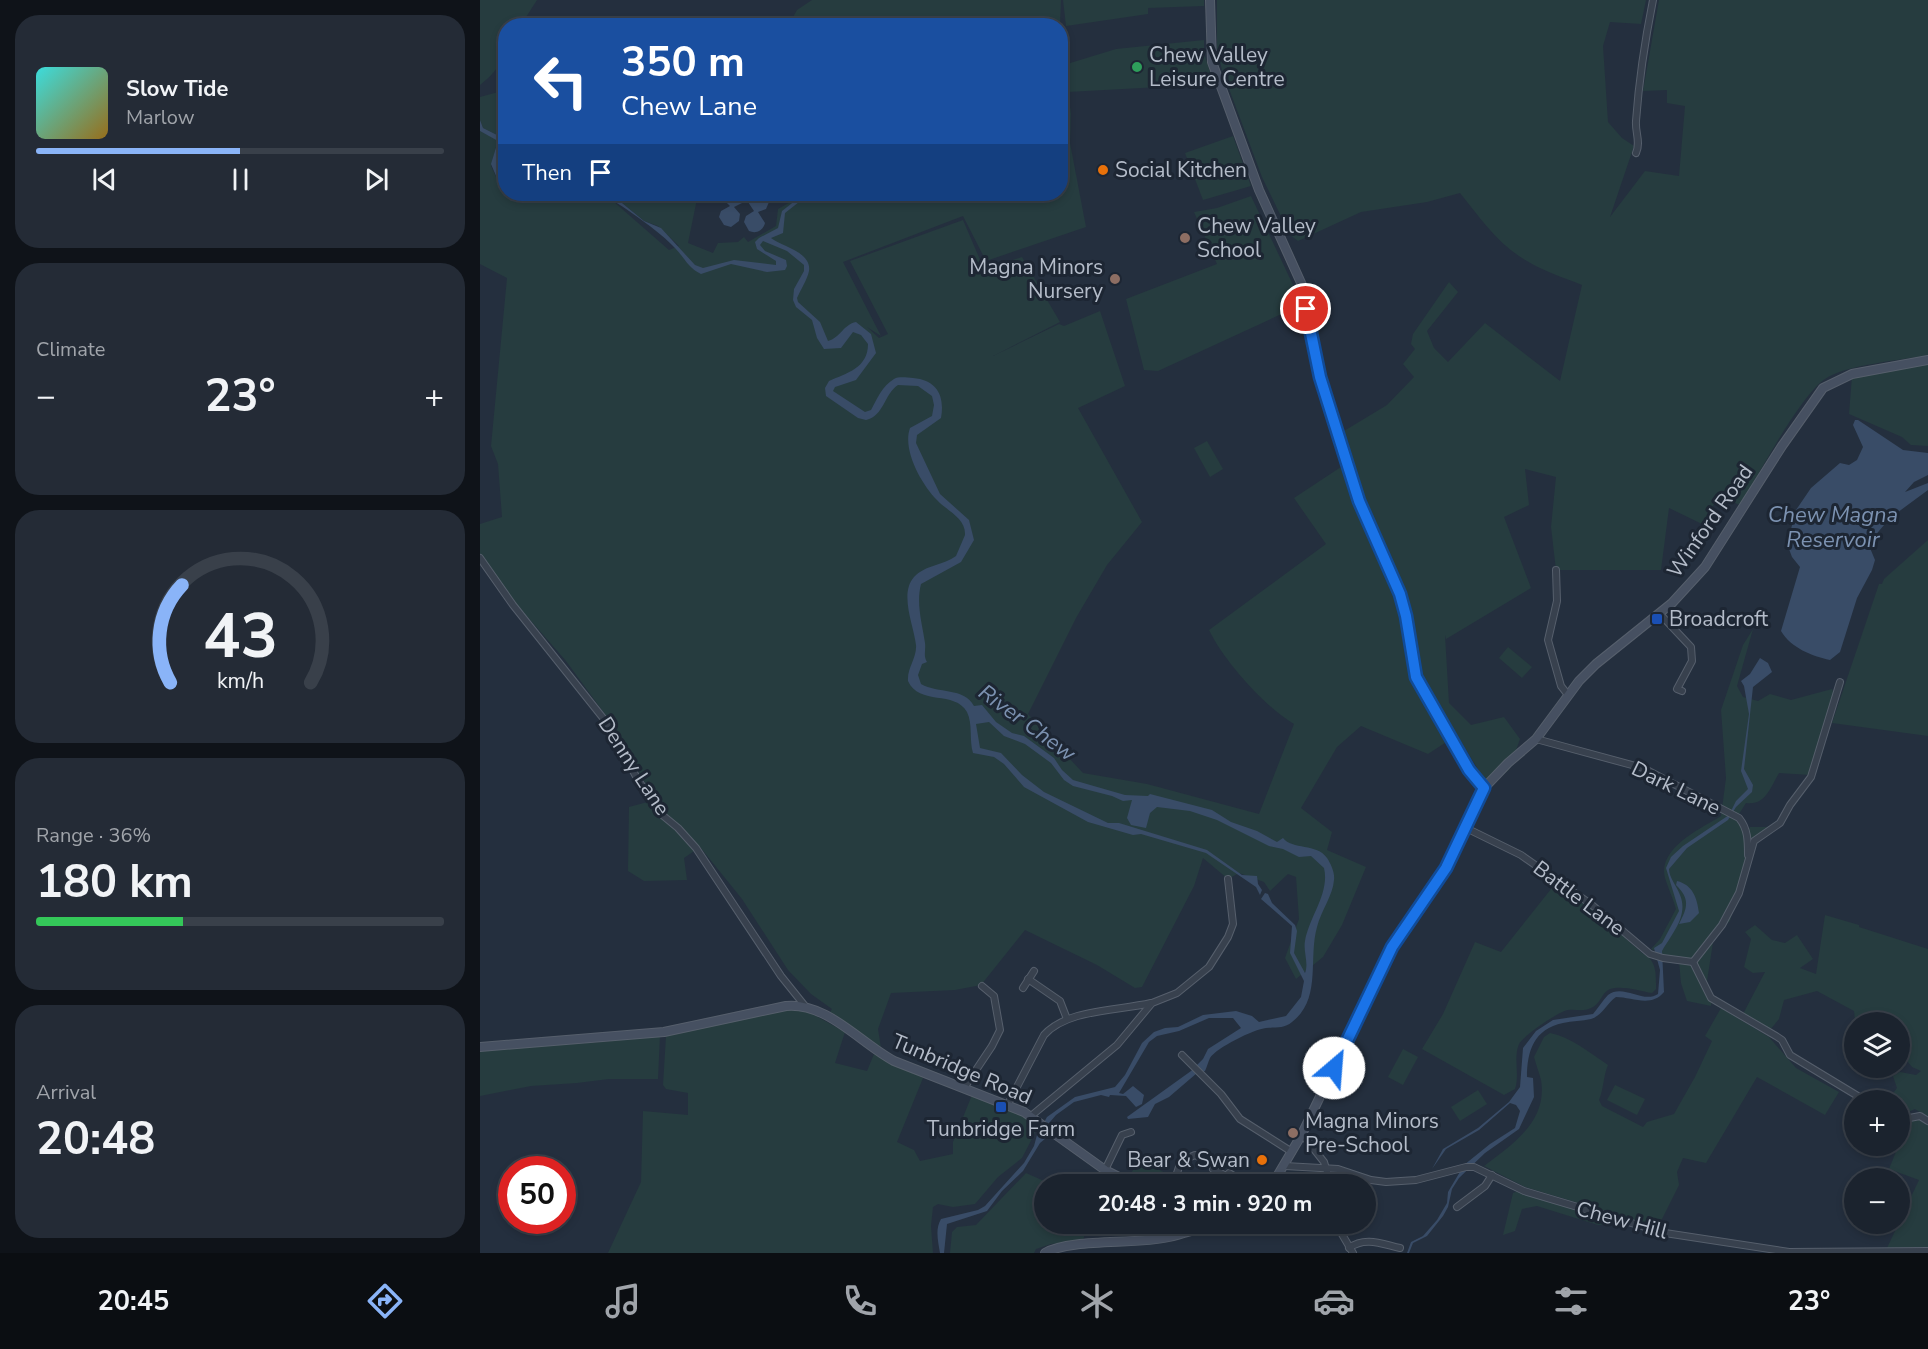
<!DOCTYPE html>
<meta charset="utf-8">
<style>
:root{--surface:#1b232e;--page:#242b36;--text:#f1f3f6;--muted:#a0a4aa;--line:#39404a;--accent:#8ab4f8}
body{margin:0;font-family:"Nunito Sans",sans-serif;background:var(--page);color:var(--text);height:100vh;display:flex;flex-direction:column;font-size:22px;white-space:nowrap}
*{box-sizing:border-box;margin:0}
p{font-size:20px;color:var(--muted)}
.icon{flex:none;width:33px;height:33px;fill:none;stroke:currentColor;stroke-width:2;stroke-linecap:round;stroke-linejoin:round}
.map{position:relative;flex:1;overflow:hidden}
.drawer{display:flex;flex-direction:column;gap:15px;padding:15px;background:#0f1319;width:480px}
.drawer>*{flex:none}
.banner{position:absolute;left:18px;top:18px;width:570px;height:183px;border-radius:24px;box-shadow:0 3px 9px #0003,0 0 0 2px var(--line);background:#1a4fa0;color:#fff;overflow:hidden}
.tools{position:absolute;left:1364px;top:1012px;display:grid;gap:12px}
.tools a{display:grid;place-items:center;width:66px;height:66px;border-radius:50%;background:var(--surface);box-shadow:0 3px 9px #0003,0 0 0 2px var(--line);font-size:30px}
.speed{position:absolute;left:18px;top:1156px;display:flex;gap:12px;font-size:30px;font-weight:700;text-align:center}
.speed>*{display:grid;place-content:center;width:78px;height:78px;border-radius:50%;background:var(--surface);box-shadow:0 3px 9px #0003,0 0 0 2px var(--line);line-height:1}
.speed .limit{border:9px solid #d22;background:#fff;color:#111}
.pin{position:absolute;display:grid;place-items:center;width:51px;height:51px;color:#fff;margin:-26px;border:3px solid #fff;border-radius:50%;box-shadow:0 2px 6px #0007}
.me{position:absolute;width:66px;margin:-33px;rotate:27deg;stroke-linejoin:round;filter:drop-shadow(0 0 4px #0008)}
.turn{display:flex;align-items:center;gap:21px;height:126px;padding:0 24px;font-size:27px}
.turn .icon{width:78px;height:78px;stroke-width:2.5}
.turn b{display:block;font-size:42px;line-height:51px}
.then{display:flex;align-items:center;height:57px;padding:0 24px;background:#0003;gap:12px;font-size:22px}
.big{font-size:45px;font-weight:700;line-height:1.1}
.drawer .tile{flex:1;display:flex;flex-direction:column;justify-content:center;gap:9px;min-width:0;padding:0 21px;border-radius:24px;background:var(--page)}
.drawer .dial{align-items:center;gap:0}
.dial svg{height:156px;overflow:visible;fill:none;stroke:var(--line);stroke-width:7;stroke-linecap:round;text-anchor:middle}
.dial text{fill:var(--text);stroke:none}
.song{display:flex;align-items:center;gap:18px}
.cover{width:72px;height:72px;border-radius:9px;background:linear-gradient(135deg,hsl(180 70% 55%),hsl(40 70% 35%))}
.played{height:6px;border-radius:3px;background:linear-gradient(90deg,var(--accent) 50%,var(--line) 50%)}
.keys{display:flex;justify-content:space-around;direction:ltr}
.heat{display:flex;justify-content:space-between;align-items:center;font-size:33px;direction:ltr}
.charge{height:9px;border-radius:4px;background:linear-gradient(90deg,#34c759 36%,var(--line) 0)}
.trip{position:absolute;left:554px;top:1174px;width:342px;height:60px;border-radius:30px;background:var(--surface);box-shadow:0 3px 9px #0003,0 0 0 2px var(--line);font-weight:700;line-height:60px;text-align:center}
.tabs{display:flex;height:96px;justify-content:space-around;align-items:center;background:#0b0e12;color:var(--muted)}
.tabs .icon{width:42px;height:42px}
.tabs .current{color:var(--accent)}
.tabs b{font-size:27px;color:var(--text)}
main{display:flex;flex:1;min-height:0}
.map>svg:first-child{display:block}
.green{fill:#263c3f}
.water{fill:#394c67}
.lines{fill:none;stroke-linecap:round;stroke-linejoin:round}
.street-casing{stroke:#565f6c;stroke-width:8}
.secondary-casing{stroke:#565f6c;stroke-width:10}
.street{stroke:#38414e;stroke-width:6}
.secondary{stroke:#465061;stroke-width:8}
.route-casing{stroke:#114b97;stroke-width:15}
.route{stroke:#1a73e8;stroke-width:10}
.leisure-dot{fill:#2e9e5b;stroke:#1d2633;stroke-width:2}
.food-dot{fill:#e8710a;stroke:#1d2633;stroke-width:2}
.education-dot{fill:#8d6e63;stroke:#1d2633;stroke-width:2}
.transit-dot{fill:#1a4fb4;stroke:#1d2633;stroke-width:2}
.labels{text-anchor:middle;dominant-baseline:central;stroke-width:6;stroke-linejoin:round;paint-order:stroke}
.poi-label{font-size:21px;fill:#b4bcc9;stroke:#1d2633;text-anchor:start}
.street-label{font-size:21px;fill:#b4bcc9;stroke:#1d2633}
.water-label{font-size:22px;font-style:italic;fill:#7c92b1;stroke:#1d2633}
</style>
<main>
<section class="drawer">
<div class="tile">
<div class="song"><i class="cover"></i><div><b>Slow Tide</b><p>Marlow</p></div></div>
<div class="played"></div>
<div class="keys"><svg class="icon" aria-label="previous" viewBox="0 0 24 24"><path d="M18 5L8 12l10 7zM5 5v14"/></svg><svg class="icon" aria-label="pause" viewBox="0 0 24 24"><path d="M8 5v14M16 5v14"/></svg><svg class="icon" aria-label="next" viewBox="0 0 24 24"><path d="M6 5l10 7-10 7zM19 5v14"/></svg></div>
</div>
<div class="tile"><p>Climate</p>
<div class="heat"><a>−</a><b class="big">23°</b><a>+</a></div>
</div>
<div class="tile dial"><svg viewBox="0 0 100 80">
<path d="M14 69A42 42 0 1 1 86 69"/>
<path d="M14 69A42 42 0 0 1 20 19" stroke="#8ab4f8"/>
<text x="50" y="56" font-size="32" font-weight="700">43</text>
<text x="50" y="72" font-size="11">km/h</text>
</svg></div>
<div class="tile"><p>Range · 36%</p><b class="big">180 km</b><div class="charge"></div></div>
<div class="tile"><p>Arrival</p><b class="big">20:48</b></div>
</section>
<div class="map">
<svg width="1448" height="1253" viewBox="0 0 1448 1253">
<rect width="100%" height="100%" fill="#242f3e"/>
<g class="green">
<path d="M0 0H57L41 25 26 26C25 55 24 66 0 85Z"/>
<path d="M332 0H581L580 25 308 26 317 10Z"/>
<path d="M583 0H724V6L668 8V14L586 26Z"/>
<path d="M737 0H1166L1161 24 1130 22 1123 46 1128 122 1142 138 1154 146 1130 217 1165 171 1199 176 1205 106 1187 103V90L1163 91 1179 0H1448V355C1423 360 1364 365 1345 379 1318 398 1279 475 1260 505L1239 496 1222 524 1189 508 1181 570H1076L1071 527 1076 477 1045 469 1049 505 1024 517 1051 588 966 639 965 635 969 703 991 725 1024 717 1040 739 1029 770 1018 779H1004L977 735 948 754 881 726 857 747 821 808 852 832 847 850 886 867 862 925 843 957 816 979 805 958 819 919 816 877 808 874 790 891 784 882 759 873 748 879 723 858 714 886 662 987 655 988 617 965 545 930 501 985 475 990 411 993 398 1029 401 1048 381 1033 348 1015 352 1009 331 994 308 970 262 899 220 847 204 858 207 880 164 881 148 871 149 807 175 800 127 717 86 661 38 606 0 554V524L22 517 18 464 11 446 27 278 0 264V131L18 140 11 166 22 189 25 187 26 194H125L189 250 199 246 178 226 164 221 131 194H218L208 243 233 253 238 243 258 242 264 237 268 242 296 226 298 209 314 200 317 194H580L581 31 588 87 587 64 636 49 724 40V53L734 84 588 92 591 114 590 143 606 227 506 261 483 216 363 262 401 336 387 327 399 338 408 334 370 261 483 220 504 269 542 257 580 322 513 356 579 324 584 326 620 311 645 386 598 408 662 522 627 565 596 618 548 714 603 773 667 784 779 814 814 724C784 706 744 661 729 630L846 544 814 498 867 463 865 478 902 570 913 565 878 485 864 431 907 405 934 377 923 364 935 349 931 344 933 334 969 282 978 292 947 331 954 348 968 362 1005 323 1080 381 1102 285C1082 277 1060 270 1042 258 1016 242 999 216 980 193L947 202 881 212 818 241 810 235 782 177 742 70 737 49Z"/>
<path d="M25 77V139L3 128 0 120V97L22 91Z"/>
<path d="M753 136 771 186 723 200 705 153Z"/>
<path d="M771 196 814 287 819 306 678 371 664 370 646 299 737 264 714 212 737 208Z"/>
<path d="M1448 361V446L1431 445 1422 437 1369 414 1372 376Z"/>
<path d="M727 441 743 469 730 477 714 448Z"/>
<path d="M1448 540V736L1352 723 1399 584H1402L1404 579Z"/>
<path d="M1273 629 1257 686 1263 697 1278 701 1290 694 1311 700 1352 689 1354 695 1330 775 1299 773C1291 787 1285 806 1266 803L1259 814 1269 829 1270 827H1290L1269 850 1250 921 1234 936 1227 981 1232 996 1231 1006 1207 1001 1201 983 1199 961 1171 949 1180 939 1196 909C1193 898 1188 888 1185 878 1177 848 1222 828 1241 816L1246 778 1241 710 1263 645Z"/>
<path d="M1028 647 1052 667 1042 678 1019 658Z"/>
<path d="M1075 884 1116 912 1162 953C1177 960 1176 974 1176 989L1172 993C1160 991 1142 985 1130 989 1121 993 1121 1004 1111 1008 1103 1012 1096 1009 1088 1010 1079 1011 1043 1036 1039 1044 1033 1058 1040 1075 1035 1089L1024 1095 942 1049 963 1014 995 942 1021 952Z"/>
<path d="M1345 915 1379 925V927L1448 949V1117L1435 1109 1419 1116V1101H1407L1417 1088 1413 1076 1420 1072 1436 1075 1441 1071 1432 1067 1419 1051V1023H1379L1375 1020 1374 1011 1337 991 1304 1000 1299 1019 1290 1030 1263 1014 1285 972 1273 973 1264 967 1271 939 1265 932 1275 925 1292 940 1305 943 1317 935 1333 959 1320 968 1336 974Z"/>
<path d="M314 1008 327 1011 365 1032 355 1063 387 1071 394 1054 443 1078 417 1142 434 1150 440 1161 473 1154V1142L492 1095 540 1114 558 1127 542 1158 518 1177 495 1204 473 1207 458 1204 453 1207 451 1226 453 1253H128L161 1182 163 1111 208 1115V1093L186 1089 183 1085 186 1036Z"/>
<path d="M1241 1008 1289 1037 1316 1068 1359 1092 1345 1115 1277 1077 1226 1163 1203 1158 1197 1172 1199 1185 1178 1227 1045 1187 1004 1166C1032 1145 1068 1121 1061 1080 1059 1072 1056 1065 1054 1057L1064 1037 1070 1033C1091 1037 1110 1053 1128 1065 1123 1077 1124 1088 1119 1100L1122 1106 1163 1127 1167 1122 1194 1114 1215 1077 1232 1041 1225 1036Z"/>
<path d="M180 1035 178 1079H129L97 1083 51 1086 0 1096V1050L121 1042Z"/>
<path d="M923 1049 938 1057 923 1085 908 1077Z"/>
<path d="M1135 1085 1165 1099 1157 1115 1127 1100Z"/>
<path d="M998 1090 1007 1104 980 1121 971 1107Z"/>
<path d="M1440 1118 1448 1124V1247L1407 1248 1439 1180 1409 1169 1428 1122Z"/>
<path d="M659 1159 691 1176 688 1185H665L648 1179Z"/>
<path d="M546 1173 573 1185H564V1224H607L603 1241 571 1244 556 1249 554 1253H470L472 1232 477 1227 496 1225Z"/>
<path d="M1038 1191 1128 1220V1224L1118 1225 1057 1206 1042 1209 1035 1231 1023 1235 1033 1193Z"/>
</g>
<g class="water">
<path d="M0 120 3 128 25 139 17 163 25 184V191L22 190 11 164 18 141 0 131Z"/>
<path d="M120 194H131L164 221 181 228 215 265 223 268 254 260 296 265V261L277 249 275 242 279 238 298 228 302 211 316 200 319 194H323L319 202 305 213 303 233 291 238C301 246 332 252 329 271 327 280 321 289 317 298L318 302 340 322 348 341C360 338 364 324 376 322L391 334 396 353 376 380 355 387 353 391 385 412 391 410C397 399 402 386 414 379 420 376 427 378 433 378 457 380 465 396 461 418L437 435 436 443 460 494 489 520 494 540 481 562 441 584C436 604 442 623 445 643 446 650 443 656 447 662L442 664 438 675 441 684C458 694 484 687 494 706L502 705 516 722 532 733 544 736 574 758 582 770 593 780 645 795 668 796 670 794 732 810 751 822 777 831 797 842 803 838C812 850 837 843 847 858 851 864 855 873 854 880 853 895 841 911 837 927 828 959 842 999 812 1022 804 1029 795 1027 786 1028 774 1029 736 1048 730 1058 728 1062 727 1067 725 1071L717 1073 689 1097 675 1104 668 1117 648 1119 647 1117 711 1071 723 1059 728 1049 761 1028 753 1018H729L699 1031 677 1036 669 1042 639 1093 643 1094 653 1086 664 1095 662 1104 656 1107 646 1096 630 1095 629 1097 621 1095 594 1102 576 1115 570 1122 566 1138 560 1143 543 1171 522 1191 507 1211 467 1224 464 1253H460C458 1241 455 1229 461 1219L498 1210 505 1206 544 1163 554 1146 557 1135 567 1117 595 1097 635 1087 645 1075 662 1043 674 1032 685 1028 698 1027 723 1015 756 1011 772 1016 779 1022 806 1016 821 997 824 981 810 953 812 926 781 899 785 893 788 894 792 903 815 925 817 931 814 953 825 973C829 963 823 951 825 941 829 917 850 893 844 868L831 856 819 857 803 849 789 846 737 820 710 811 677 807 670 813 666 828 651 825 647 818 652 800 643 801 632 796 593 786 584 780 571 763 545 744 524 736 509 722 496 724 500 748 521 753 542 775 564 792 628 823H639L727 850 762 875 777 876 778 884 782 890 780 895 776 887 726 853 661 834 653 835 608 822 544 787 524 764 514 757 493 753C489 740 493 724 487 712 475 690 439 706 428 681 427 668 437 658 436 645 434 626 419 594 434 577 445 565 464 565 476 556L485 535C486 518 467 511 457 500 442 485 422 450 430 428L452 416 454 405 452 396 438 386 418 385C404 394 404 416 386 420L378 418 346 396 345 388 349 381C367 373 388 368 388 344L381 335 373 332 361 348 344 349 337 338 332 320 316 307 313 300 314 289 324 271V265L307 251 283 241 280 245 285 251 306 260 307 266 305 270 287 272 251 264 221 274C208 268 204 257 195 248 183 234 136 200 120 194Z"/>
<path d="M244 194H264L262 203 254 207 260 214 259 221 251 227 244 225 239 217 241 211 250 206 244 200Z"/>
<path d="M272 194H285L289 202 286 209 278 212 285 223C283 231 276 234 269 231L264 222 266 216 274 211 268 202Z"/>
<path d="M1375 420H1378L1423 450 1448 453V475L1434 482 1425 492 1448 483V490L1410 518 1393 538 1390 548 1395 560 1392 570 1377 598 1360 652 1350 660C1332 656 1311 648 1301 631L1320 567 1312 557 1309 549 1310 533 1316 510 1331 488 1360 463 1369 465 1377 460 1383 447 1373 425Z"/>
<path d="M1280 658 1288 663 1292 672 1273 687 1264 769 1273 785 1272 792 1256 807 1248 820 1207 848 1189 869C1189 878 1197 886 1200 895 1209 916 1191 935 1182 951L1184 992C1171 1008 1152 997 1136 997 1127 1003 1122 1016 1111 1019 1102 1021 1092 1021 1083 1023 1054 1029 1047 1051 1047 1077L1053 1078 1054 1097 1039 1129 1005 1153 979 1178 972 1189 968 1207 963 1216 947 1236 933 1243 929 1253H927L931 1242 943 1236 957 1220 967 1203 968 1192 984 1165 1010 1144 1035 1128 1040 1111 1036 1105 1030 1103 999 1130 966 1149 952 1169 963 1149 998 1128 1029 1102 1040 1087 1043 1048 1056 1031 1073 1020 1113 1014C1118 1008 1123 1000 1128 995 1143 983 1163 1004 1178 994L1180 970 1174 948 1182 943 1199 911 1186 868 1191 857 1203 846 1249 815 1256 801 1268 789 1261 771 1269 714 1264 686 1261 681 1270 674Z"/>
<path d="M1197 881C1213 885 1217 898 1219 913L1210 922 1199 924C1208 907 1210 899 1196 885Z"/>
</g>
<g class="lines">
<g class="street-casing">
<g id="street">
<path d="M1156 153C1161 142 1155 132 1156 121 1159 80 1165 40 1173 0"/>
<path d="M0 558 33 605 127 723 158 780 173 801 181 814 198 828 216 848 301 976 325 1006"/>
<path d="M1076 570 1077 601 1068 640 1081 686 1088 695"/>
<path d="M1180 614 1211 647 1212 661 1197 689 1202 691"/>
<path d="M1056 739 1163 768 1259 818C1268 829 1268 841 1268 855"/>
<path d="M986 828 1041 855 1112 905 1170 954 1183 958 1213 962"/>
<path d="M1213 962 1242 925 1259 893 1274 841 1300 823 1310 805 1331 777 1360 682"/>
<path d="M1213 962 1231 998 1296 1036 1302 1040 1310 1055 1386 1101"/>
<path d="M548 979 580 1001 587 1019"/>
<path d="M543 988 554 971"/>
<path d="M702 1055 741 1094 760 1119 812 1152"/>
<path d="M484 1088 512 1046 520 1030 514 996 502 986"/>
<path d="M528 1104 564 1035C587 1009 637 1011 671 1003"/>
<path d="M551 1116 637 1045 672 1003 697 993 729 967 748 937 753 924 748 879"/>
<path d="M1419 1120 1440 1116 1448 1121"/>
<path d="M822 1134 844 1162 851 1185"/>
<path d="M805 1166 858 1169 891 1180 906 1182 936 1180 986 1167H994L1044 1191 1185 1233 1309 1252 1448 1251"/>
<path d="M625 1170 642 1135 651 1132"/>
<path d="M693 1185 701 1161 715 1155 735 1164 733 1169 746 1176 749 1173 768 1185"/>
<path d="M977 1207 1005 1186 1012 1175"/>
<path d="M758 1224 768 1229 771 1224"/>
<path d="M856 1224 873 1253"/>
<path d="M869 1248C885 1236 902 1244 920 1248"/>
</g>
</g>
<g class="secondary-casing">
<g id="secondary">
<path d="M730 0 732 62 779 190 822 285 840 377 880 501 920 594 926 616 936 677 989 770 1004 788"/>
<path d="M0 1047 184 1032 306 1006C347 1002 380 1043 414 1061L544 1112 625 1170 655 1185"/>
<path d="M792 1185 822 1134 912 947 966 868 1004 788 1028 763 1056 739 1099 681 1116 664 1192 603 1225 567 1302 446 1343 388 1372 374 1448 360"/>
<path d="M565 1253C591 1238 656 1245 689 1237 706 1233 722 1227 739 1224"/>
</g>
</g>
<use href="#street" class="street"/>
<use href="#secondary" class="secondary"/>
</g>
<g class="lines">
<g class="route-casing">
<path id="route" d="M826 309 840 377 867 463 879 501 920 594 926 616 936 677 989 770 1004 788 966 868 912 947 854 1068"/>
</g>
<use href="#route" class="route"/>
</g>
<circle class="leisure-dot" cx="657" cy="67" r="6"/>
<g class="food-dot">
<circle cx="623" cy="170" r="6"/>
<circle cx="782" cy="1160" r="6"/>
</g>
<g class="education-dot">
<circle cx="705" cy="238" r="6"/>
<circle cx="635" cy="279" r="6"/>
<circle cx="813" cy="1133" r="6"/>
</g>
<g class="transit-dot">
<rect x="1171" y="613" width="12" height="12" rx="3"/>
<rect x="515" y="1101" width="12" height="12" rx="3"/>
</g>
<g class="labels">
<g class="poi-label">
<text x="669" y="55">Chew Valley<tspan x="669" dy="24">Leisure Centre</tspan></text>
<text x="635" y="170">Social Kitchen</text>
<text x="717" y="226">Chew Valley<tspan x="717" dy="24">School</tspan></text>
<text x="623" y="267" text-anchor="end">Magna Minors<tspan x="623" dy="24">Nursery</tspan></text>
<text x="1189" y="619">Broadcroft</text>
<text x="825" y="1121">Magna Minors<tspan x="825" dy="24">Pre-School</tspan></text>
<text x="521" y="1129" text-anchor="middle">Tunbridge Farm</text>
<text x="770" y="1160" text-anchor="end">Bear &amp; Swan</text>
</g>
<g class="street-label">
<text transform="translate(1230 521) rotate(-55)">Winford Road</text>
<text transform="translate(154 766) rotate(57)">Denny Lane</text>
<text transform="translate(1196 788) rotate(26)">Dark Lane</text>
<text transform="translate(1099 898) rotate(37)">Battle Lane</text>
<text transform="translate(482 1069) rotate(23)">Tunbridge Road</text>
<text transform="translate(1142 1220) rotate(15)">Chew Hill</text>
</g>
<g class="water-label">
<text x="1353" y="515">Chew Magna<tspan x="1353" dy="25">Reservoir</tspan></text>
<text transform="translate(547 723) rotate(36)">River Chew</text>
</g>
</g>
</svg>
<div class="tools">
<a><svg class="icon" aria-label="layers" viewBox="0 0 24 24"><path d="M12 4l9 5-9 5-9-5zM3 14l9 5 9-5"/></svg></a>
<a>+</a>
<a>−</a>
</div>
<div class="speed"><div class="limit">50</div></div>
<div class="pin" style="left:826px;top:309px;background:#d93025"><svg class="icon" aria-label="arrive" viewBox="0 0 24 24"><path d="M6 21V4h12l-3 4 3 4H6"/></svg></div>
<svg class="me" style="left:854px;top:1068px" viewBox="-20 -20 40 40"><circle r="19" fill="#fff"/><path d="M0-13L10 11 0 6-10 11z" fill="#1a73e8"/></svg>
<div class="trip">20:48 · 3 min · 920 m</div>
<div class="banner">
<div class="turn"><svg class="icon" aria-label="left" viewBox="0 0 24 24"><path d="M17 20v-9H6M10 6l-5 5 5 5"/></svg><div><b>350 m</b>Chew Lane</div></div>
<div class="then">Then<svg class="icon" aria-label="arrive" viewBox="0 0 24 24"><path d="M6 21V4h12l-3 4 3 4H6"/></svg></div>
</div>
</div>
</main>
<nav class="tabs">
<b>20:45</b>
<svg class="icon current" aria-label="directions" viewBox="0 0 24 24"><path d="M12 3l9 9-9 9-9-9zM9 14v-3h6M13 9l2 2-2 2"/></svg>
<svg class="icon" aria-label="music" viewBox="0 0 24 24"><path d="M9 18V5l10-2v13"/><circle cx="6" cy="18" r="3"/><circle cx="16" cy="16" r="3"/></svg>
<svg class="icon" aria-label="phone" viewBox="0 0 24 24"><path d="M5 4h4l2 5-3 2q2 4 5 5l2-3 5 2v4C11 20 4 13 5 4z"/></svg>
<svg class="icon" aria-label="climate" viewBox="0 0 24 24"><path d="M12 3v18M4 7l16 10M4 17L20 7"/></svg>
<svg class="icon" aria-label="car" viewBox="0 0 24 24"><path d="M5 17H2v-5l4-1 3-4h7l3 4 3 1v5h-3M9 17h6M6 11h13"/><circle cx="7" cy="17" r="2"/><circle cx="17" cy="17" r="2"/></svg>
<svg class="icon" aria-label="filters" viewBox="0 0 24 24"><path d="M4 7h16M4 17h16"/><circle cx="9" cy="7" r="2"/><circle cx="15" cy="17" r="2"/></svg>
<b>23°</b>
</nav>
